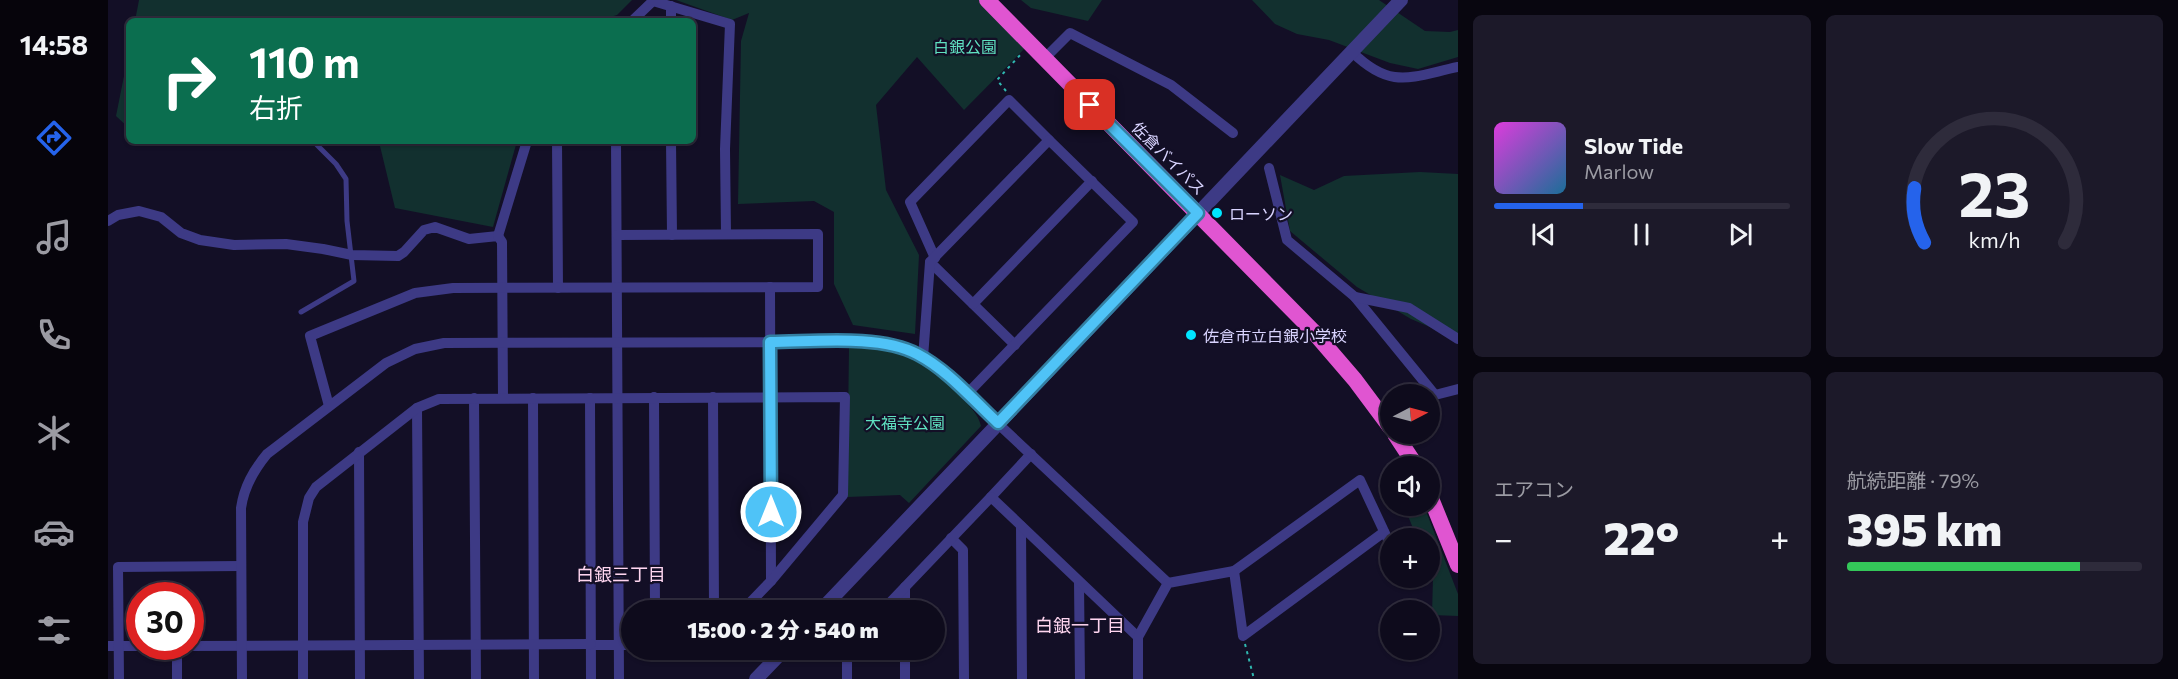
<!DOCTYPE html>
<html lang="ja">
<meta charset="utf-8">
<style>
:root{--surface:#0e0b1c;--page:#1c1929;--text:#f1f3f6;--muted:#9b9ba3;--line:#2e2b3b;--accent:#2563eb}
body{margin:0;font-family:Commissioner,"Noto Sans JP",sans-serif;background:var(--page);color:var(--text);height:100vh;display:flex;flex-direction:column;font-size:22px;white-space:nowrap}
*{box-sizing:border-box;margin:0}
p{font-size:20px;color:var(--muted)}
.icon{flex:none;width:33px;height:33px;fill:none;stroke:currentColor;stroke-width:2;stroke-linecap:round;stroke-linejoin:round}
.map{position:relative;flex:1;overflow:hidden}
.panel{display:flex;flex-direction:column;gap:15px;padding:15px;background:#08060f;width:720px}
.panel>*{flex:none}
.hud{position:absolute;left:18px;top:18px;width:570px;height:126px;border-radius:9px;box-shadow:0 2px 4px #0004,0 0 0 2px var(--line);background:#0b6e4f;color:#fff;overflow:hidden}
.needle{width:39px;rotate:84deg}
.controls{position:absolute;left:1272px;top:384px;display:grid;gap:12px}
.controls a{display:grid;place-items:center;width:60px;height:60px;border-radius:50%;background:var(--surface);box-shadow:0 2px 4px #0004,0 0 0 2px var(--line);font-size:30px}
.speed{position:absolute;left:18px;top:582px;display:flex;gap:12px;font-size:30px;font-weight:700;text-align:center}
.speed>*{display:grid;place-content:center;width:78px;height:78px;border-radius:50%;background:var(--surface);box-shadow:0 2px 4px #0004,0 0 0 2px var(--line);line-height:1}
.speed .limit{border:9px solid #d22;background:#fff;color:#111}
.pin{position:absolute;display:grid;place-items:center;width:51px;height:51px;color:#fff;margin:-26px;border-radius:12px;box-shadow:0 3px 9px #0006}
.me{position:absolute;width:66px;margin:-33px;rotate:0deg;stroke-linejoin:round;filter:drop-shadow(0 0 4px #0008)}
.turn{display:flex;align-items:center;gap:21px;height:126px;padding:0 24px;font-size:27px}
.turn .icon{width:78px;height:78px;stroke-width:2.5}
.turn b{display:block;font-size:42px;line-height:51px}
.big{font-size:45px;font-weight:800;line-height:1.1}
.panel .widget{flex:1;display:flex;flex-direction:column;justify-content:center;gap:9px;min-width:0;padding:0 21px;border-radius:9px;background:var(--page)}
.panel .dial{align-items:center;gap:0}
.dial svg{height:156px;overflow:visible;fill:none;stroke:var(--line);stroke-width:7;stroke-linecap:round;text-anchor:middle}
.dial text{fill:var(--text);stroke:none}
.song{display:flex;align-items:center;gap:18px}
.cover{width:72px;height:72px;border-radius:9px;background:linear-gradient(135deg,hsl(300 70% 55%),hsl(200 70% 35%))}
.played{height:6px;border-radius:3px;background:linear-gradient(90deg,var(--accent) 30%,var(--line) 30%)}
.keys{display:flex;justify-content:space-around;direction:ltr}
.heat{display:flex;justify-content:space-between;align-items:center;font-size:33px;direction:ltr}
.charge{height:9px;border-radius:4px;background:linear-gradient(90deg,#34c759 79%,var(--line) 0)}
.panel .tiles{flex:1;display:grid;gap:15px;grid-template-columns:repeat(2,1fr)}
.trip{position:absolute;left:513px;top:600px;width:324px;height:60px;border-radius:30px;background:var(--surface);box-shadow:0 2px 4px #0004,0 0 0 2px var(--line);font-weight:800;line-height:60px;text-align:center}
main{display:flex;flex:1;min-height:0}
.dock{display:flex;flex-direction:column;width:108px;justify-content:space-around;align-items:center;background:#06040b;color:var(--muted)}
.dock .icon{width:42px;height:42px}
.dock .active{color:var(--accent)}
.dock b{font-size:27px;color:var(--text)}
.map>svg:first-child{display:block}
.green{fill:#12302f}
.lines{fill:none;stroke-linecap:round;stroke-linejoin:round}
.path{stroke:#2fb8b0;stroke-width:2;stroke-dasharray:3 4.5;stroke-linecap:butt}
.service{stroke:#3d3a85;stroke-width:5}
.minor{stroke:#3d3a85;stroke-width:10}
.tertiary{stroke:#3d3a85;stroke-width:14}
.trunk{stroke:#e055d1;stroke-width:16}
.route-casing{stroke:#337fa1;stroke-width:15}
.route{stroke:#4fc3f7;stroke-width:10}
.poi-dot{fill:#00e5ff;stroke:#130f26;stroke-width:2}
.labels{text-anchor:middle;dominant-baseline:central;stroke-width:4.5;stroke-linejoin:round;paint-order:stroke}
.park-label{font-size:16px;fill:#5fe0c0;stroke:#130f26}
.street-label{font-size:16px;fill:#d9d4ff;stroke:#130f26}
.poi-label{font-size:16px;fill:#d9d4ff;stroke:#130f26;text-anchor:start}
.neighbourhood-label{font-size:18px;fill:#ffd6f0;stroke:#130f26}
</style>
<main>
<nav class="dock">
<b>14:58</b>
<svg class="icon active" aria-label="directions" viewBox="0 0 24 24"><path d="M12 3l9 9-9 9-9-9zM9 14v-3h6M13 9l2 2-2 2"/></svg>
<svg class="icon" aria-label="music" viewBox="0 0 24 24"><path d="M9 18V5l10-2v13"/><circle cx="6" cy="18" r="3"/><circle cx="16" cy="16" r="3"/></svg>
<svg class="icon" aria-label="phone" viewBox="0 0 24 24"><path d="M5 4h4l2 5-3 2q2 4 5 5l2-3 5 2v4C11 20 4 13 5 4z"/></svg>
<svg class="icon" aria-label="climate" viewBox="0 0 24 24"><path d="M12 3v18M4 7l16 10M4 17L20 7"/></svg>
<svg class="icon" aria-label="car" viewBox="0 0 24 24"><path d="M5 17H2v-5l4-1 3-4h7l3 4 3 1v5h-3M9 17h6M6 11h13"/><circle cx="7" cy="17" r="2"/><circle cx="17" cy="17" r="2"/></svg>
<svg class="icon" aria-label="filters" viewBox="0 0 24 24"><path d="M4 7h16M4 17h16"/><circle cx="9" cy="7" r="2"/><circle cx="15" cy="17" r="2"/></svg>
</nav>
<div class="map">
<svg width="1350" height="679" viewBox="0 0 1350 679">
<rect width="100%" height="100%" fill="#130f26"/>
<g class="green">
<path d="M31 0H524L509 15 489 21H27Z"/>
<path d="M568 0H873L919 46 856 110 809 57 768 105 778 190 811 255 807 334 745 325 726 284V212L706 201 630 204 633 41 641 13 624 20Z"/>
<path d="M913 0H994L980 21 923 8Z"/>
<path d="M1144 0H1271L1317 31 1342 32 1350 30V57L1310 69 1282 63 1221 40 1189 34 1167 24Z"/>
<path d="M21 51V128L8 116Z"/>
<path d="M264 141H409L385 227 287 208 272 146Z"/>
<path d="M1312 172 1350 174V339L1303 319 1249 287 1182 231 1172 175 1206 190 1236 176Z"/>
<path d="M741 348C794 348 815 358 852 396 861 406 870 413 873 426L801 503 792 495 739 497Z"/>
<path d="M1296 506H1316L1350 594V616L1324 615 1325 577 1322 567V538H1309Z"/>
</g>
<g class="lines">
<g class="path">
<path d="M898 91 889 80 914 53"/>
<path d="M1137 644 1146 679"/>
</g>
<path class="service" d="M193 312 246 281 239 221 238 179 228 164 209 145"/>
<g class="minor">
<path d="M563 6V21"/>
<path d="M524 21 545 1 622 24 617 149 618 234"/>
<path d="M1244 52C1283 90 1302 77 1350 67"/>
<path d="M936 59 962 33 1063 85 1125 133"/>
<path d="M449 141 450 288"/>
<path d="M508 141 511 679"/>
<path d="M563 141 564 235"/>
<path d="M1161 168 1179 240 1247 297 1327 395"/>
<path d="M0 221 10 215 31 211 53 217 73 233 92 240 126 245 178 244 215 249 244 255 290 256 296 252 316 230 327 227 361 239 390 236 394 242 395 398"/>
<path d="M390 236 419 141"/>
<path d="M827 258 802 202 901 100 941 140"/>
<path d="M822 262 907 345"/>
<path d="M662 287 663 581"/>
<path d="M1247 297 1301 308 1350 339"/>
<path d="M865 304 984 181"/>
<path d="M815 358 822 262 941 140 1025 222 859 394"/>
<path d="M546 397 547 610"/>
<path d="M605 397 606 610"/>
<path d="M366 398 368 679"/>
<path d="M425 398 426 679"/>
<path d="M482 398 483 679"/>
<path d="M1322 399 1327 395 1350 389"/>
<path d="M221 406 202 336 307 293 345 288 710 287V234L509 235"/>
<path d="M309 408 311 679"/>
<path d="M251 452 252 679"/>
<path d="M883 497 923 454"/>
<path d="M913 526 914 679"/>
<path d="M843 538 855 550 856 679"/>
<path d="M1126 571 1252 480 1282 544"/>
<path d="M971 582 972 679"/>
<path d="M797 587V610"/>
<path d="M775 610 883 497 1030 637"/>
<path d="M483 645H524"/>
<path d="M0 646H32"/>
<path d="M69 646V679"/>
<path d="M82 646 483 644"/>
<path d="M739 650V679"/>
<path d="M797 650V679"/>
<path d="M11 679 10 567 133 566"/>
<path d="M134 679 133 508C136 487 145 471 159 454L278 363 307 349 336 343 758 342C793 346 811 353 838 375L1060 583"/>
<path d="M195 679V522L201 498 208 487 309 408 331 399 737 397 735 495 663 581 635 610"/>
<path d="M1030 679V637L1060 583 1126 571 1135 636 1276 532"/>
</g>
<g class="tertiary">
<path d="M713 610 1293 0"/>
<path d="M648 679 676 650"/>
</g>
<g class="trunk">
<path d="M879 0 1204 330 1247 380 1282 427"/>
<path d="M1287 434 1308 466"/>
<path d="M1322 496 1350 565"/>
</g>
</g>
<g class="lines">
<g class="route-casing">
<path id="route" d="M663 512 662 342C704 342 772 334 809 354 840 370 865 400 890 423L1090 213 982 105"/>
</g>
<use href="#route" class="route"/>
</g>
<g class="poi-dot">
<circle cx="1109" cy="213" r="6"/>
<circle cx="1083" cy="335" r="6"/>
</g>
<g class="labels">
<g class="park-label">
<text x="857" y="46">白銀公園</text>
<text x="797" y="422">大福寺公園</text>
</g>
<g class="street-label">
<text transform="translate(1061 158) rotate(45)">佐倉バイパス</text>
</g>
<g class="poi-label">
<text x="1121" y="213">ローソン</text>
<text x="1095" y="335">佐倉市立白銀小学校</text>
</g>
<g class="neighbourhood-label">
<text x="513" y="574">白銀三丁目</text>
<text x="972" y="625">白銀一丁目</text>
</g>
</g>
</svg>
<div class="controls">
<a><svg class="needle" viewBox="-14 -14 28 28"><path d="M0-13l5 13h-10z" fill="#e53935"/><path d="M0 13l5-13h-10z" fill="#9b9ba3"/></svg></a>
<a><svg class="icon" aria-label="sound" viewBox="0 0 24 24"><path d="M4 9h4l5-4v14l-5-4H4zM17 9q2 3 0 6"/></svg></a>
<a>+</a>
<a>−</a>
</div>
<div class="speed"><div class="limit">30</div></div>
<div class="pin" style="left:982px;top:105px;background:#d93025"><svg class="icon" aria-label="arrive" viewBox="0 0 24 24"><path d="M6 21V4h12l-3 4 3 4H6"/></svg></div>
<svg class="me" style="left:663px;top:512px" viewBox="-20 -20 40 40"><circle r="17" fill="#4fc3f7" stroke="#fff" stroke-width="3"/><path d="M0-11L8 9 0 5-8 9z" fill="#fff"/></svg>
<div class="trip">15:00 · 2 分 · 540 m</div>
<div class="hud">
<div class="turn"><svg class="icon" aria-label="right" viewBox="0 0 24 24"><path d="M7 20v-9h11M14 6l5 5-5 5"/></svg><div><b>110 m</b>右折</div></div>
</div>
</div>
<section class="panel">
<div class="tiles">
<div class="widget">
<div class="song"><i class="cover"></i><div><b>Slow Tide</b><p>Marlow</p></div></div>
<div class="played"></div>
<div class="keys"><svg class="icon" aria-label="previous" viewBox="0 0 24 24"><path d="M18 5L8 12l10 7zM5 5v14"/></svg><svg class="icon" aria-label="pause" viewBox="0 0 24 24"><path d="M8 5v14M16 5v14"/></svg><svg class="icon" aria-label="next" viewBox="0 0 24 24"><path d="M6 5l10 7-10 7zM19 5v14"/></svg></div>
</div>
<div class="widget dial"><svg viewBox="0 0 100 80">
<path d="M14 69A42 42 0 1 1 86 69"/>
<path d="M14 69A42 42 0 0 1 9 41" stroke="#2563eb"/>
<text x="50" y="56" font-size="32" font-weight="700">23</text>
<text x="50" y="72" font-size="11">km/h</text>
</svg></div>
<div class="widget"><p>エアコン</p>
<div class="heat"><a>−</a><b class="big">22°</b><a>+</a></div>
</div>
<div class="widget"><p>航続距離 · 79%</p><b class="big">395 km</b><div class="charge"></div></div>
</div>
</section>
</main>
